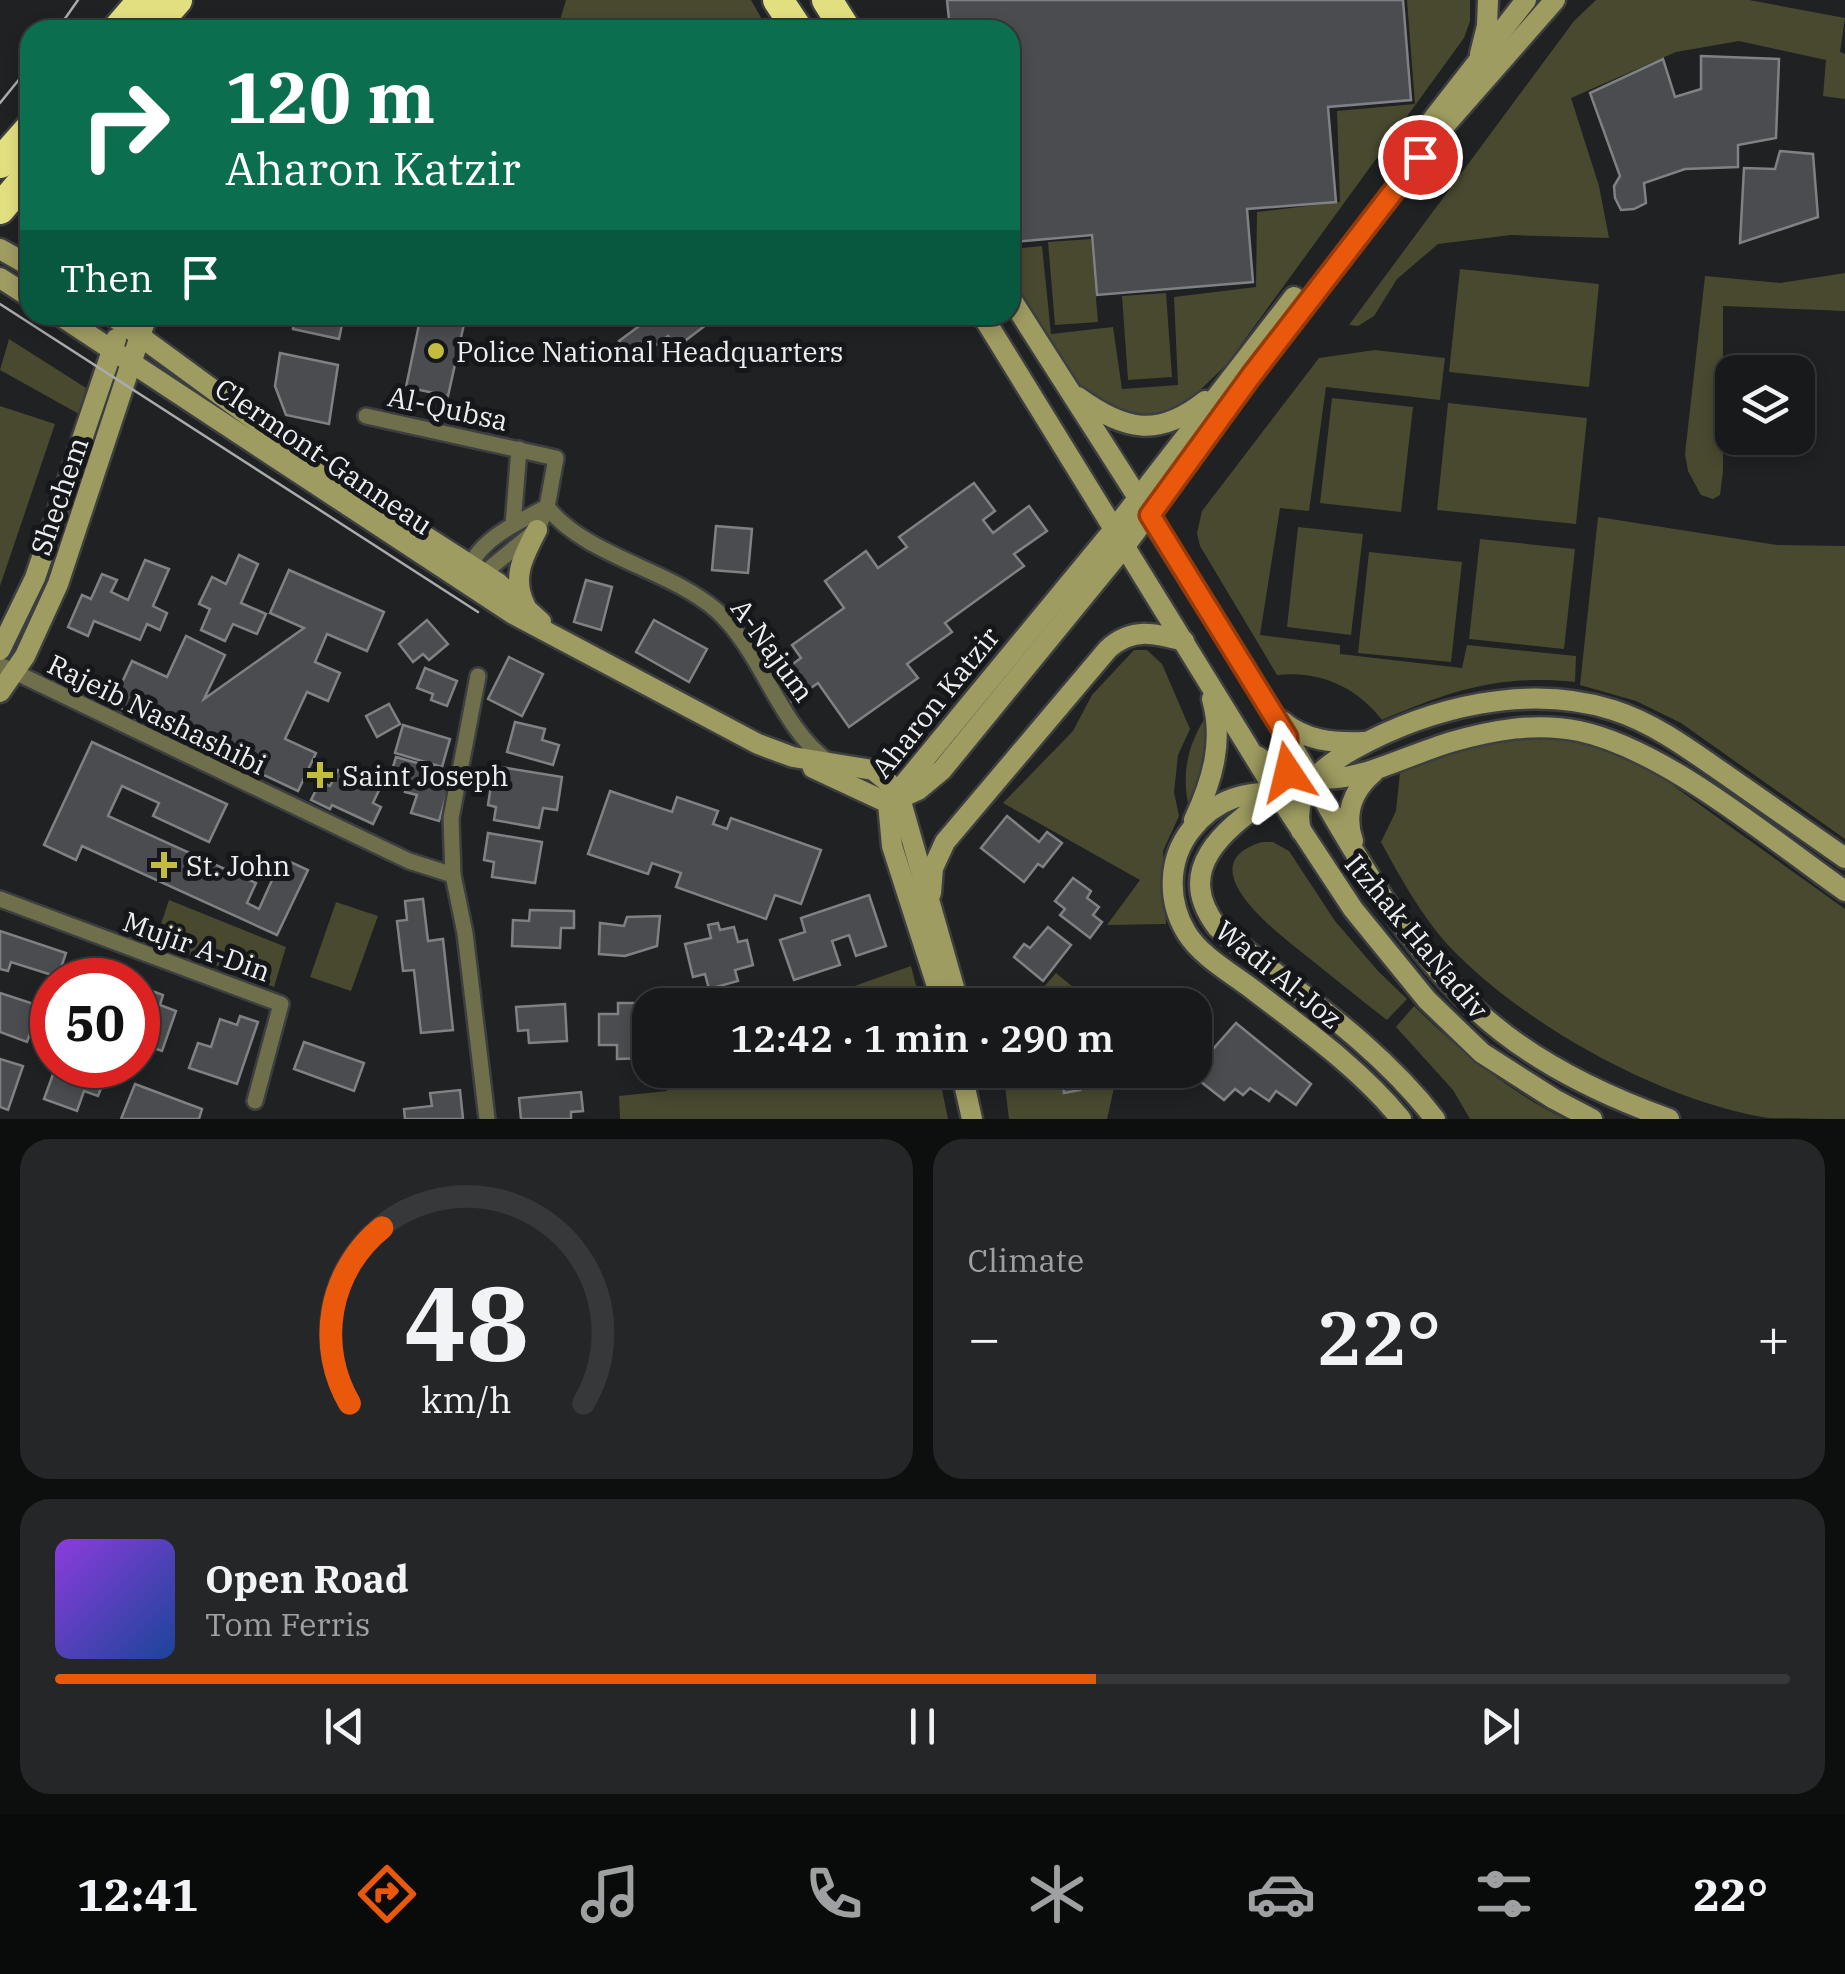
<!DOCTYPE html>
<meta charset="utf-8">
<style>
:root{--surface:#17191a;--page:#242627;--text:#f1f3f6;--muted:#9ea0a2;--line:#363839;--accent:#ea580c}
body{margin:0;font-family:"IBM Plex Serif",serif;background:var(--page);color:var(--text);height:100vh;display:flex;flex-direction:column;font-size:38px;white-space:nowrap}
*{box-sizing:border-box;margin:0}
p{font-size:32px;color:var(--muted)}
.icon{flex:none;width:55px;height:55px;fill:none;stroke:currentColor;stroke-width:2;stroke-linecap:round;stroke-linejoin:round}
.map{position:relative;height:1119px;overflow:hidden}
.details{display:flex;flex-direction:column;gap:20px;padding:20px;background:#0d0e0e;flex:1}
.details>*{flex:none}
.top-card{position:absolute;left:20px;top:20px;width:1000px;height:305px;border-radius:30px;box-shadow:0 5px 15px #0003,0 0 0 2px var(--line);background:#0b6e4f;color:#fff;overflow:hidden}
.buttons{position:absolute;left:1715px;top:355px;display:grid;gap:20px}
.buttons a{display:grid;place-items:center;width:100px;height:100px;border-radius:20px;background:var(--surface);box-shadow:0 5px 15px #0003,0 0 0 2px var(--line);font-size:50px}
.speed{position:absolute;left:30px;top:958px;display:flex;gap:20px;font-size:50px;font-weight:700;text-align:center}
.speed>*{display:grid;place-content:center;width:130px;height:130px;border-radius:50%;background:var(--surface);box-shadow:0 5px 15px #0003,0 0 0 2px var(--line);line-height:1}
.speed .limit{border:15px solid #d22;background:#fff;color:#111}
.pin{position:absolute;display:grid;place-items:center;width:85px;height:85px;color:#fff;margin:-42px;border:5px solid #fff;border-radius:50%;box-shadow:0 2px 10px #0007}
.me{position:absolute;width:110px;margin:-55px;rotate:350deg;stroke-linejoin:round;filter:drop-shadow(0 0 8px #0008)}
.turn{display:flex;align-items:center;gap:35px;height:210px;padding:0 40px;font-size:45px}
.turn .icon{width:130px;height:130px;stroke-width:2.5}
.turn b{display:block;font-size:70px;line-height:85px}
.then{display:flex;align-items:center;height:95px;padding:0 40px;background:#0003;gap:20px;font-size:38px}
.big{font-size:75px;font-weight:600;line-height:1.1}
.details .tile{flex:1;display:flex;flex-direction:column;justify-content:center;gap:15px;min-width:0;padding:0 35px;border-radius:30px;background:var(--page)}
.details .dial{align-items:center;gap:0}
.dial svg{height:260px;overflow:visible;fill:none;stroke:var(--line);stroke-width:7;stroke-linecap:round;text-anchor:middle}
.dial text{fill:var(--text);stroke:none}
.song{display:flex;align-items:center;gap:30px}
.cover{width:120px;height:120px;border-radius:15px;background:linear-gradient(135deg,hsl(270 70% 55%),hsl(220 70% 35%))}
.played{height:10px;border-radius:5px;background:linear-gradient(90deg,var(--accent) 60%,var(--line) 60%)}
.keys{display:flex;justify-content:space-around;direction:ltr}
.heat{display:flex;justify-content:space-between;align-items:center;font-size:55px;direction:ltr}
.details .tiles{flex:1;display:grid;gap:20px;grid-template-columns:1fr 1fr}
.tile:last-child{grid-column:span 2}
.trip{position:absolute;left:632px;top:988px;width:580px;height:100px;border-radius:30px;background:var(--surface);box-shadow:0 5px 15px #0003,0 0 0 2px var(--line);font-weight:600;line-height:100px;text-align:center}
.dock{display:flex;height:160px;justify-content:space-around;align-items:center;background:#090a0a;color:var(--muted)}
.dock .icon{width:70px;height:70px}
.dock .current{color:var(--accent)}
.dock b{font-size:45px;color:var(--text)}
.map>svg:first-child{display:block}
.green{fill:#494930}
.building{fill:#4b4c4f;stroke:#7f8184;stroke-width:2.5}
.lines{fill:none;stroke-linecap:round;stroke-linejoin:round}
.street-casing{stroke:#3c3e40;stroke-width:20}
.secondary-casing{stroke:#3c3e40;stroke-width:25}
.highway-casing{stroke:#3c3e40;stroke-width:35}
.street{stroke:#706f4b;stroke-width:15}
.secondary{stroke:#9e9c61;stroke-width:20}
.highway{stroke:#e2df80;stroke-width:30}
.tram{stroke:#a9abad;stroke-width:2.5}
.route-casing{stroke:#983908;stroke-width:25}
.route{stroke:#ea580c;stroke-width:18}
.poi-dot{fill:#c2bd3f;stroke:#16171a;stroke-width:4}
.labels{text-anchor:middle;dominant-baseline:central;stroke-width:10;stroke-linejoin:round;paint-order:stroke}
.poi-label{font-size:28px;fill:#edeef0;stroke:#16171a;text-anchor:start}
.street-label{font-size:28px;fill:#edeef0;stroke:#16171a}
</style>
<div class="map">
<svg width="1845" height="1119" viewBox="0 0 1845 1119">
<rect width="100%" height="100%" fill="#1f2123"/>
<g class="green">
<path d="M566 0H751L768 30H557Z"/>
<path d="M1407 0H1470V21L1464 38 1227 364 1193 397 1170 413 1151 419 1127 417 1084 394 1010 275V249L1042 246 1051 334 1113 327 1122 389 1178 385 1174 297 1256 287 1257 212 1340 202 1337 111 1415 104Z"/>
<path d="M1596 0H1749L1845 18 1840 52 1845 54V99L1823 96 1826 60 1739 41 1676 52 1571 98 1599 186 1609 238 1511 235 1438 244 1397 279 1374 316 1358 326 1349 325 1574 21Z"/>
<path d="M1091 239 1098 322 1055 325 1048 242Z"/>
<path d="M1460 269 1599 284 1589 387 1449 372Z"/>
<path d="M1845 273V311L1723 306V471L1720 495 1713 499 1701 495 1688 471 1685 454 1705 276 1780 283Z"/>
<path d="M1166 293 1172 377 1128 380 1122 296Z"/>
<path d="M9 339 86 388 79 414 0 370Z"/>
<path d="M1375 350 1445 358 1440 400 1326 387 1309 511 1280 508 1260 635 1340 645V654L1462 668 1467 645 1576 656 1575 682C1499 674 1450 691 1382 720 1357 687 1319 670 1277 675L1200 546 1197 533 1202 511 1319 358Z"/>
<path d="M1332 398 1413 407 1401 512 1320 503Z"/>
<path d="M1448 403 1587 418 1576 524 1437 510Z"/>
<path d="M0 406 55 424 0 586Z"/>
<path d="M1598 517 1777 545 1845 546V839L1681 723 1636 701 1580 685Z"/>
<path d="M1298 527 1363 534 1351 635 1287 627Z"/>
<path d="M1480 539 1575 549 1564 649 1469 639Z"/>
<path d="M1369 552 1462 562 1451 662 1358 653Z"/>
<path d="M1134 650H1147L1162 664 1190 729 1178 755 1174 792 1179 816 1163 851 1166 924 1107 925 1140 880 1003 803 1073 731 1092 695Z"/>
<path d="M1210 711 1212 734 1191 816C1180 777 1186 744 1210 711Z"/>
<path d="M1505 737C1558 737 1594 743 1643 764L1845 909V1119C1820 1119 1793 1119 1768 1118 1661 1101 1522 1024 1448 945 1421 915 1400 877 1381 842L1396 811 1400 772 1471 744Z"/>
<path d="M1262 842H1273L1289 851 1335 921 1378 971 1407 999 1387 1020C1362 1001 1338 981 1314 962 1287 940 1182 866 1262 842Z"/>
<path d="M169 900 286 947 274 987 155 942Z"/>
<path d="M336 902 378 916 351 991 310 977Z"/>
<path d="M911 966 921 1005H801Z"/>
<path d="M1056 973 1095 1005H995L994 993 1042 989Z"/>
<path d="M1414 1006C1459 1050 1508 1091 1565 1119H1470L1453 1090 1396 1027Z"/>
<path d="M669 1070H938L948 1119H620L619 1096 667 1091Z"/>
<path d="M1003 1070H1118L1107 1119H1009Z"/>
</g>
<g class="building">
<path d="M947 0H1403L1411 100 1328 107 1336 202 1247 209 1253 282 1097 295 1092 235 1012 242 1010 30H950Z"/>
<path d="M1701 56 1779 59 1776 138 1738 145V167L1685 169 1644 183 1646 203 1634 209 1621 210 1615 198 1614 186 1620 176 1590 93 1663 59 1675 97 1701 89Z"/>
<path d="M1780 151 1813 154 1818 217 1740 243 1744 168 1775 169Z"/>
<path d="M296 315H344L339 339 293 329Z"/>
<path d="M421 315H466L448 396 406 387Z"/>
<path d="M654 315H719L677 347 668 336 634 361 619 341Z"/>
<path d="M850 315H903V320L850 321Z"/>
<path d="M280 353 338 365 329 424 286 415 275 386Z"/>
<path d="M974 483 995 511 983 520 993 533 1029 506 1047 531 1014 554 1024 566 945 623 952 632 907 664 918 678 849 727 818 683 790 703 772 679 801 658 792 645 844 608 825 581 866 551 878 568 907 547 899 537Z"/>
<path d="M716 526 752 529 748 573 712 570Z"/>
<path d="M239 555 258 564 241 603 266 614 257 634 233 624 225 641 201 630 210 609 199 604 212 577 226 584Z"/>
<path d="M145 560 169 569 153 606 167 613 160 630 147 624 140 640 94 621 88 636 68 627 82 595 91 599 102 574 117 580 111 592 128 600Z"/>
<path d="M289 570 384 612 367 651 327 634 315 662 340 673 328 701 307 692 285 739 316 753 298 791 112 704 132 661 167 677 186 636 225 655 204 699 304 628 270 613Z"/>
<path d="M586 580 612 587 601 630 574 622Z"/>
<path d="M427 620 448 644 429 660 423 654 413 662 399 644Z"/>
<path d="M654 620 707 649 689 682 636 652Z"/>
<path d="M509 657 543 674 522 716 488 699Z"/>
<path d="M425 668 457 681 447 706 431 700 433 694 417 688Z"/>
<path d="M389 704 400 724 377 737 366 716Z"/>
<path d="M515 722 545 729 542 740 559 745 553 765 507 752Z"/>
<path d="M403 725 450 739 442 767 395 753Z"/>
<path d="M92 742 227 804 209 842 153 816 159 803 122 786 108 816 256 883 247 903 259 909 282 858 308 870 277 935 82 846 76 860 44 845Z"/>
<path d="M396 757 453 773 439 821 411 813 417 795 405 792 408 782 390 777Z"/>
<path d="M494 766 562 777 557 810 543 808 539 828 494 820 496 807 488 805Z"/>
<path d="M338 770 379 790 373 803 381 807 373 824 332 805 330 809 311 800 320 782 330 786Z"/>
<path d="M610 791 672 812 677 797 718 811 713 824 727 829 731 818 821 850 801 904 775 895 766 919 676 887 681 873 652 863 648 874 588 854Z"/>
<path d="M1007 816 1039 842 1047 832 1062 843 1043 867 1038 864 1024 882 981 848Z"/>
<path d="M488 833 542 842 535 883 492 877 494 862 484 860Z"/>
<path d="M1073 878 1091 891 1087 898 1099 907 1093 915 1102 922 1090 938 1060 915 1065 909 1055 901Z"/>
<path d="M869 895 886 946 856 956 849 935 832 941 840 965 794 980 780 940 805 932 801 918Z"/>
<path d="M423 899 428 941 443 939 453 1030 421 1033 414 970 403 971 397 921 407 920 405 901Z"/>
<path d="M530 910 574 911V928H561L560 948 512 946 513 920 529 921Z"/>
<path d="M660 916 657 946 625 956 599 954 600 923 624 926 627 917Z"/>
<path d="M718 923 720 930 734 927 738 942 747 940 753 965 735 970 738 981 709 989 705 974 693 977 685 944 711 938 708 925Z"/>
<path d="M1048 927 1071 945 1043 981 1014 957 1024 944 1030 948Z"/>
<path d="M0 931 66 953 58 977 11 962 8 971 0 969Z"/>
<path d="M144 988 163 995 160 1005 176 1011 162 1051 138 1043V1007Z"/>
<path d="M0 993 40 1006 27 1042 0 1032Z"/>
<path d="M618 1003H655L650 1005V1058L617 1059V1045H599V1014H618Z"/>
<path d="M565 1004 567 1041 529 1043 528 1030 518 1031 516 1007Z"/>
<path d="M240 1016 258 1022 237 1084 189 1068 198 1043 211 1047 220 1019 237 1025Z"/>
<path d="M1236 1023 1311 1084 1296 1105 1276 1091 1269 1101 1250 1088 1243 1095 1235 1089 1224 1100 1191 1074Z"/>
<path d="M304 1042 364 1063 354 1091 294 1069Z"/>
<path d="M0 1059 23 1066 8 1110 0 1107Z"/>
<path d="M74 1065H85L107 1073 98 1096 84 1091 77 1111 44 1099 56 1066 71 1072Z"/>
<path d="M1075 1070 1080 1090 1064 1093 1061 1071Z"/>
<path d="M135 1084 202 1109 199 1119H121Z"/>
<path d="M460 1090 463 1119H405L404 1109 432 1106 430 1093Z"/>
<path d="M581 1092 583 1111 571 1112V1119H521L519 1098Z"/>
</g>
<g class="lines">
<g class="street-casing">
<g id="street">
<path d="M366 416 556 458 547 507 537 530"/>
<path d="M547 507C587 557 667 568 716 610 763 652 778 726 830 763"/>
<path d="M513 525 519 449"/>
<path d="M468 575C473 542 520 521 547 507"/>
<path d="M479 577 534 532"/>
<path d="M0 665 409 861 453 875 465 933 487 1119"/>
<path d="M453 875 451 818 478 676"/>
<path d="M0 899 281 1004 255 1101"/>
</g>
</g>
<g class="secondary-casing">
<g id="secondary">
<path d="M1480 54 1487 26 1488 0"/>
<path d="M1423 132 1526 0"/>
<path d="M30 180V212"/>
<path d="M0 249 30 266"/>
<path d="M0 278 30 297"/>
<path d="M1010 297C1103 444 1199 590 1288 739 1345 834 1392 930 1473 1007 1526 1058 1599 1094 1669 1119"/>
<path d="M59 315 513 614 758 744 793 757 873 770 888 782 902 805 959 1005"/>
<path d="M111 315 324 471 498 583 541 622"/>
<path d="M982 315 1276 792 1353 909 1427 1000 1482 1053 1554 1099 1592 1119"/>
<path d="M1078 397C1125 431 1158 438 1205 401"/>
<path d="M525 605C511 577 524 555 537 530"/>
<path d="M0 650 35 578 116 339"/>
<path d="M0 692 25 656 58 584 147 315"/>
<path d="M1282 721C1306 741 1332 743 1363 742"/>
<path d="M1257 756C1326 805 1382 763 1451 742 1493 730 1536 722 1579 731 1665 749 1772 840 1845 891"/>
<path d="M813 768 888 803"/>
<path d="M1276 792C1231 826 1170 865 1217 927 1292 989 1375 1041 1435 1119"/>
<path d="M1286 793C1247 790 1216 798 1191 830 1168 859 1167 900 1186 932 1201 957 1233 974 1256 992 1307 1031 1360 1069 1401 1119"/>
<path d="M890 801 1115 528 1294 297"/>
<path d="M888 803 892 846 943 1005"/>
<path d="M890 803 918 790 942 770 1125 546 1251 376 1441 130 1555 0"/>
<path d="M1194 820C1212 781 1224 742 1212 699"/>
<path d="M1301 831C1291 790 1322 767 1354 749 1430 707 1528 683 1613 710 1657 724 1694 753 1732 779 1769 805 1807 831 1845 858"/>
<path d="M1353 841C1344 815 1352 791 1373 773"/>
<path d="M931 893 933 868 945 842 1108 649C1132 627 1155 633 1184 641"/>
<path d="M961 1070 972 1119"/>
</g>
</g>
<g class="highway-casing">
<g id="highway">
<path d="M778 0 798 30"/>
<path d="M827 0 846 30"/>
<path d="M117 30 143 0"/>
<path d="M151 30 177 0"/>
<path d="M0 163 30 129"/>
<path d="M0 209 30 173"/>
</g>
</g>
<use href="#street" class="street"/>
<use href="#secondary" class="secondary"/>
<use href="#highway" class="highway"/>
<g class="tram">
<path d="M57 30 78 0"/>
<path d="M0 103 30 66"/>
<path d="M0 304 478 612"/>
</g>
</g>
<g class="lines">
<g class="route-casing">
<path id="route" d="M1288 772 1287 737 1150 515 1251 376 1420 157"/>
</g>
<use href="#route" class="route"/>
</g>
<g class="poi-dot">
<circle cx="436" cy="351" r="10"/>
<path d="M315 760h10v10h10v10h-10v10h-10v-10h-10v-10h10z"/>
<path d="M159 850h10v10h10v10h-10v10h-10v-10h-10v-10h10z"/>
</g>
<g class="labels">
<g class="poi-label">
<text x="456" y="351">Police National Headquarters</text>
<text x="342" y="775">Saint Joseph</text>
<text x="186" y="865">St. John</text>
</g>
<g class="street-label">
<text transform="translate(448 408) rotate(12)">Al-Qubsa</text>
<text transform="translate(324 456) rotate(34)">Clermont-Ganneau</text>
<text transform="translate(59 496) rotate(-71)">Shechem</text>
<text transform="translate(773 650) rotate(54)">A-Najum</text>
<text transform="translate(935 702) rotate(-51)">Aharon Katzir</text>
<text transform="translate(157 714) rotate(26)">Rajeib Nashashibi</text>
<text transform="translate(1417 936) rotate(50)">Itzhak HaNadiv</text>
<text transform="translate(197 946) rotate(20)">Mujir A-Din</text>
<text transform="translate(1279 974) rotate(39)">Wadi Al-Joz</text>
</g>
</g>
</svg>
<div class="buttons">
<a><svg class="icon" aria-label="layers" viewBox="0 0 24 24"><path d="M12 4l9 5-9 5-9-5zM3 14l9 5 9-5"/></svg></a>
</div>
<div class="speed"><div class="limit">50</div></div>
<div class="pin" style="left:1420px;top:157px;background:#d93025"><svg class="icon" aria-label="arrive" viewBox="0 0 24 24"><path d="M6 21V4h12l-3 4 3 4H6"/></svg></div>
<svg class="me" style="left:1288px;top:772px" viewBox="-20 -20 40 40"><path d="M0-17L14 15 0 8-14 15z" fill="#ea580c" stroke="#fff" stroke-width="4"/></svg>
<div class="trip">12:42 · 1 min · 290 m</div>
<div class="top-card">
<div class="turn"><svg class="icon" aria-label="right" viewBox="0 0 24 24"><path d="M7 20v-9h11M14 6l5 5-5 5"/></svg><div><b>120 m</b>Aharon Katzir</div></div>
<div class="then">Then<svg class="icon" aria-label="arrive" viewBox="0 0 24 24"><path d="M6 21V4h12l-3 4 3 4H6"/></svg></div>
</div>
</div>
<section class="details">
<div class="tiles">
<div class="tile dial"><svg viewBox="0 0 100 80">
<path d="M14 69A42 42 0 1 1 86 69"/>
<path d="M14 69A42 42 0 0 1 24 15" stroke="#ea580c"/>
<text x="50" y="56" font-size="32" font-weight="700">48</text>
<text x="50" y="72" font-size="11">km/h</text>
</svg></div>
<div class="tile"><p>Climate</p>
<div class="heat"><a>−</a><b class="big">22°</b><a>+</a></div>
</div>
<div class="tile">
<div class="song"><i class="cover"></i><div><b>Open Road</b><p>Tom Ferris</p></div></div>
<div class="played"></div>
<div class="keys"><svg class="icon" aria-label="previous" viewBox="0 0 24 24"><path d="M18 5L8 12l10 7zM5 5v14"/></svg><svg class="icon" aria-label="pause" viewBox="0 0 24 24"><path d="M8 5v14M16 5v14"/></svg><svg class="icon" aria-label="next" viewBox="0 0 24 24"><path d="M6 5l10 7-10 7zM19 5v14"/></svg></div>
</div>
</div>
</section>
<nav class="dock">
<b>12:41</b>
<svg class="icon current" aria-label="directions" viewBox="0 0 24 24"><path d="M12 3l9 9-9 9-9-9zM9 14v-3h6M13 9l2 2-2 2"/></svg>
<svg class="icon" aria-label="music" viewBox="0 0 24 24"><path d="M9 18V5l10-2v13"/><circle cx="6" cy="18" r="3"/><circle cx="16" cy="16" r="3"/></svg>
<svg class="icon" aria-label="phone" viewBox="0 0 24 24"><path d="M5 4h4l2 5-3 2q2 4 5 5l2-3 5 2v4C11 20 4 13 5 4z"/></svg>
<svg class="icon" aria-label="climate" viewBox="0 0 24 24"><path d="M12 3v18M4 7l16 10M4 17L20 7"/></svg>
<svg class="icon" aria-label="car" viewBox="0 0 24 24"><path d="M5 17H2v-5l4-1 3-4h7l3 4 3 1v5h-3M9 17h6M6 11h13"/><circle cx="7" cy="17" r="2"/><circle cx="17" cy="17" r="2"/></svg>
<svg class="icon" aria-label="filters" viewBox="0 0 24 24"><path d="M4 7h16M4 17h16"/><circle cx="9" cy="7" r="2"/><circle cx="15" cy="17" r="2"/></svg>
<b>22°</b>
</nav>
